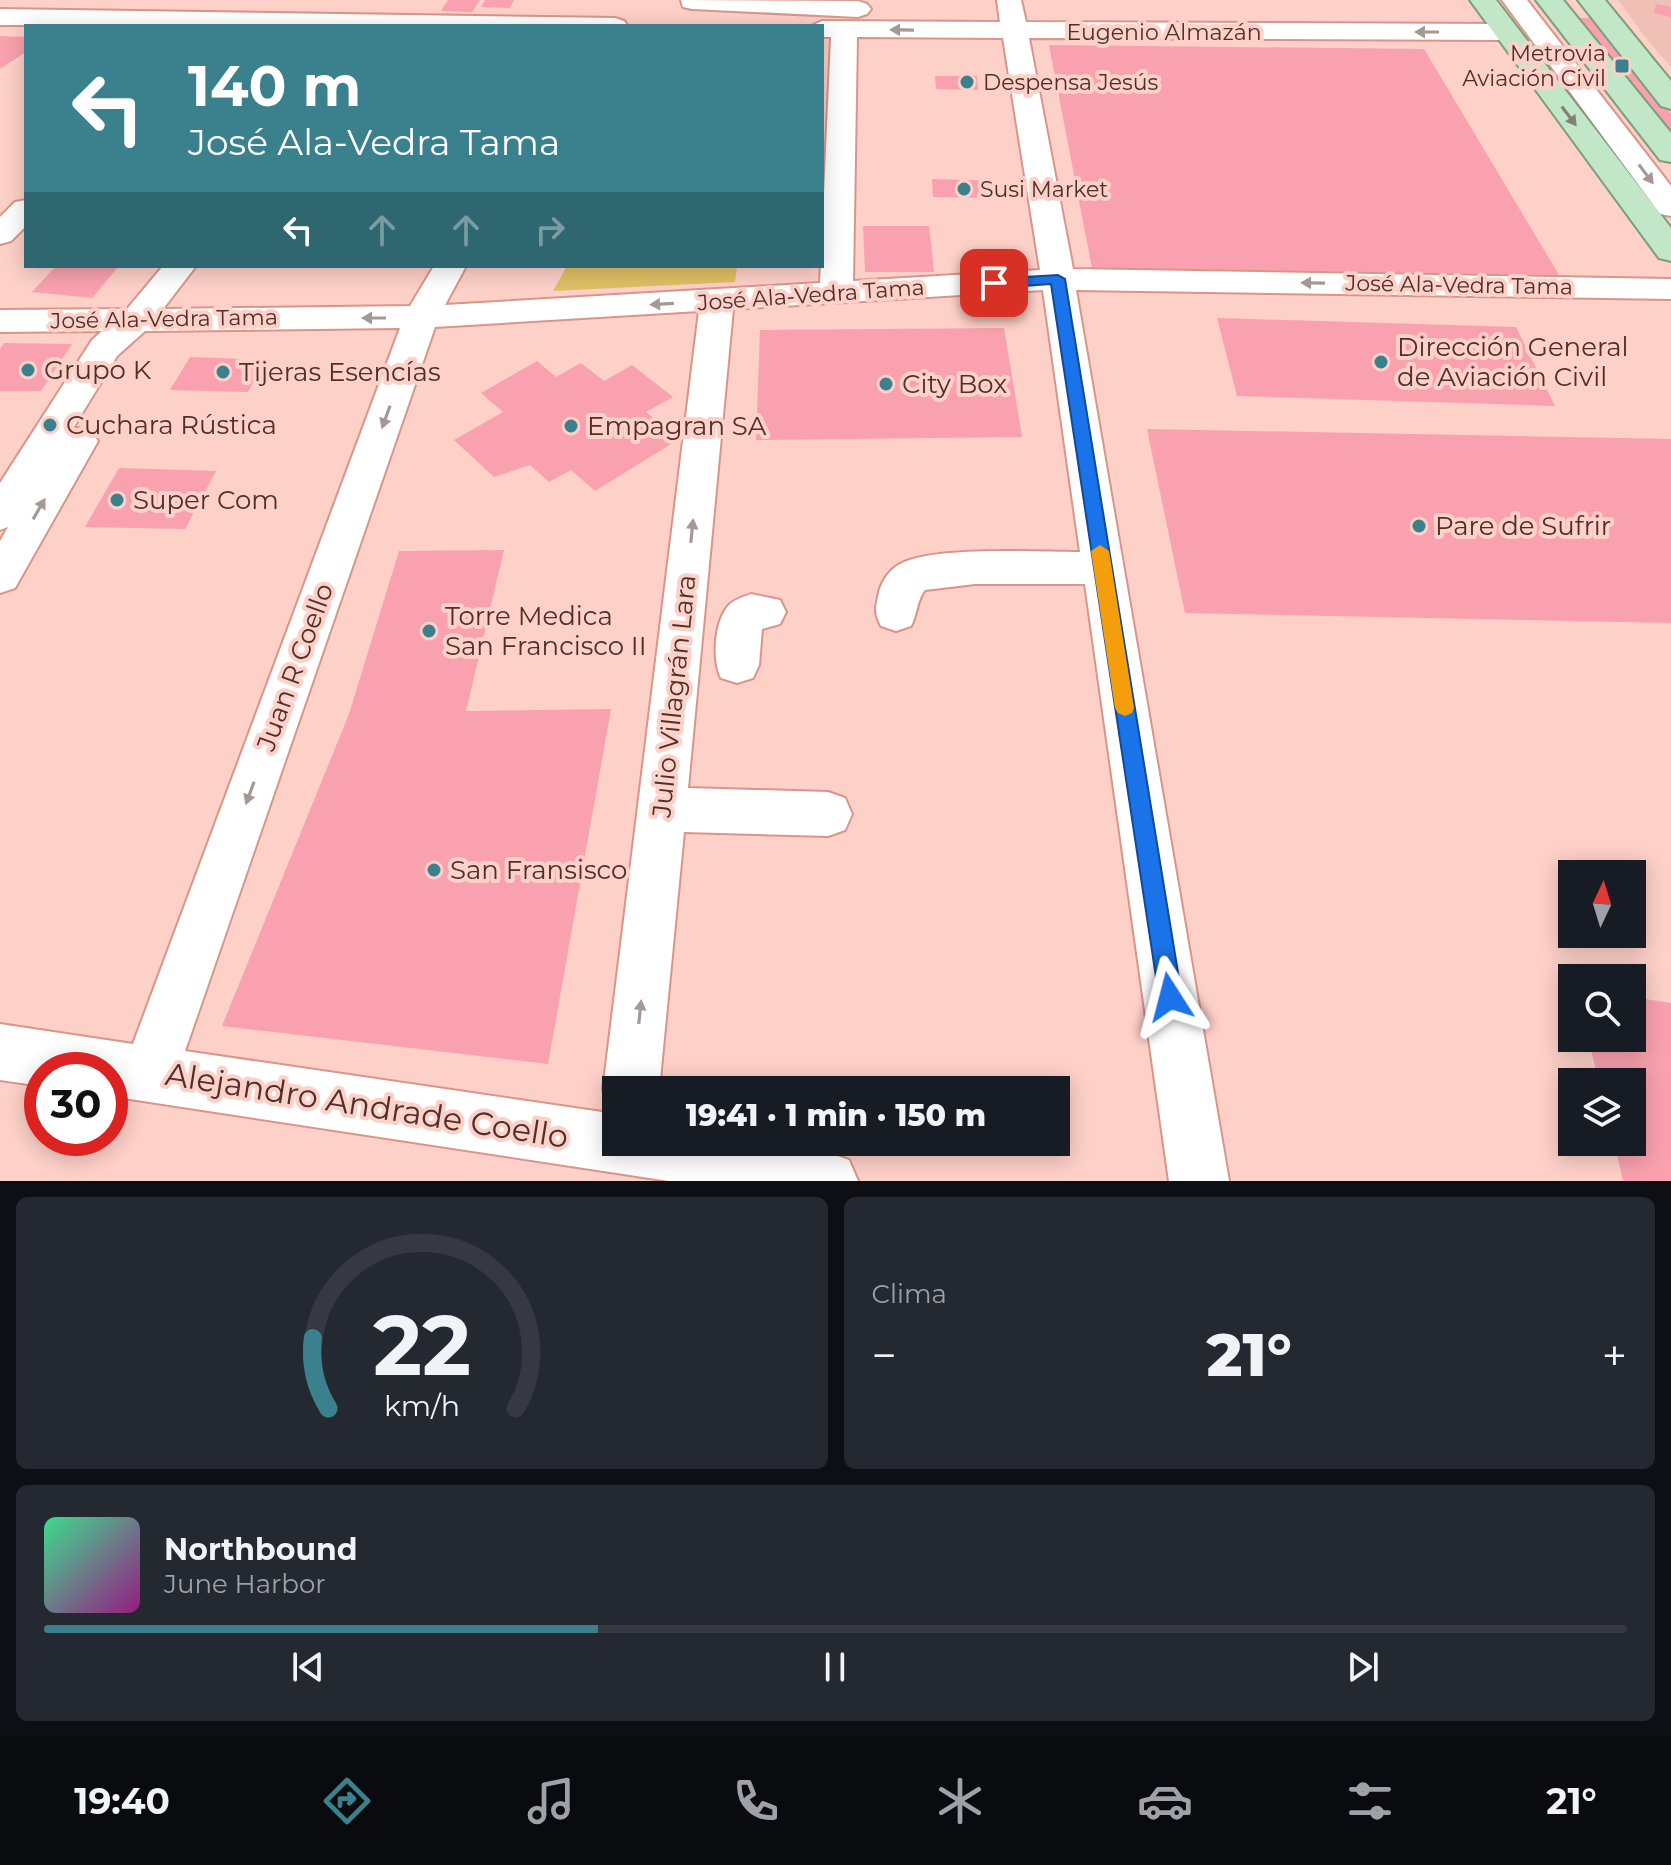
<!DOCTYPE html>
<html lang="es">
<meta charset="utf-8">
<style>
:root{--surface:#171b24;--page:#242831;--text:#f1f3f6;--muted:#9ea1a6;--line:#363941;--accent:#3b818d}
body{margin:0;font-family:Montserrat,sans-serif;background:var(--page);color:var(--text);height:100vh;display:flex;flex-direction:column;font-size:30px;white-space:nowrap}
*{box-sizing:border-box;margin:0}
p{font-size:26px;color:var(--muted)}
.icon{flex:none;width:44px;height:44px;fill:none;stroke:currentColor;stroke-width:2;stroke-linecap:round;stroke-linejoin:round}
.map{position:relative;height:1181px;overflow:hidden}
.sheet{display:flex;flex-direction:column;gap:16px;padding:16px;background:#0d0f14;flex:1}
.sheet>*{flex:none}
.banner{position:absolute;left:24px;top:24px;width:800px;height:244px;border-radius:0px;box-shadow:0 4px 20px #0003;background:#3b818d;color:#fff;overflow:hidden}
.needle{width:52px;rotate:4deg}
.fabs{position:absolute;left:1558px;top:860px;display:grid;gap:16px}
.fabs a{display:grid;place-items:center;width:88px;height:88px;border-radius:0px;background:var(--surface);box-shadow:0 4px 20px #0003;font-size:40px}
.speed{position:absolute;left:24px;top:1052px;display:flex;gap:16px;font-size:40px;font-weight:700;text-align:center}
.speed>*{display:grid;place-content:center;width:104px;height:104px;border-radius:50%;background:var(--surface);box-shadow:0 4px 20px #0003;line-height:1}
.speed .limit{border:12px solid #d22;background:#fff;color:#111}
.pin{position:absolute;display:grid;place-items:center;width:68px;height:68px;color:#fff;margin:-34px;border-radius:16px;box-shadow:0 4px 12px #0006}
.me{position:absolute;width:88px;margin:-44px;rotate:351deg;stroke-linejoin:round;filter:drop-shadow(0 0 6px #0008)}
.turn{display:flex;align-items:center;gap:28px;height:168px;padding:0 32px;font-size:36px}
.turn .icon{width:104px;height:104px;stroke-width:2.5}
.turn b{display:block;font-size:56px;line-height:68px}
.lanes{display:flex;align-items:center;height:76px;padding:0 32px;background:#0003;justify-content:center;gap:40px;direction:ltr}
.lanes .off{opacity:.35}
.big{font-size:60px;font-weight:800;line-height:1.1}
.sheet .tile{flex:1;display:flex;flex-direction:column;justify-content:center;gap:12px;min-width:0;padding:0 28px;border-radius:12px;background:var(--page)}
.sheet .dial{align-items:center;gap:0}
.dial svg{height:208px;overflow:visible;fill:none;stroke:var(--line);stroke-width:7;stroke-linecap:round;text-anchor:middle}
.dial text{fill:var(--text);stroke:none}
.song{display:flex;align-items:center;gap:24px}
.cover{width:96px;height:96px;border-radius:12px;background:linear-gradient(135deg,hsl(150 70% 55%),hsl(310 70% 35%))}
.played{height:8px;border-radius:4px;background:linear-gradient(90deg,var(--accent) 35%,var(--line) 35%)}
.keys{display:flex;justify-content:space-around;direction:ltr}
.heat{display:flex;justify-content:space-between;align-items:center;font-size:44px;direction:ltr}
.sheet .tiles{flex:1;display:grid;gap:16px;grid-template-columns:1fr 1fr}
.tile:last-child{grid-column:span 2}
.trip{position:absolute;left:602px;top:1076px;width:468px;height:80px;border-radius:0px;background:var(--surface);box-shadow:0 4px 20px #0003;font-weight:800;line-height:80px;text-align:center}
.dock{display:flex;height:128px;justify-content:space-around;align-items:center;background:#090b0e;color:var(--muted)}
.dock .icon{width:56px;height:56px}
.dock .on{color:var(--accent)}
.dock b{font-size:36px;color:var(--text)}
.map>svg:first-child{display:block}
.built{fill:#f0c0b7}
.green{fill:#e0bf64}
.building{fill:#f9a1ae}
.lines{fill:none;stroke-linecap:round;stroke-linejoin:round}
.minor-casing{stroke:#da9589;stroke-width:4}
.major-casing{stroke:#7e9d7a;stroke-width:4}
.minor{fill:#fff;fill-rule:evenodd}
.major{fill:#c1e7c8;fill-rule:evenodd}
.oneway{fill:#a69895}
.oneway2{fill:#818272}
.route{fill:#1a73e8;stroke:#114b97;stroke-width:2}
.slow{fill:#f59e0b}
.poi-dot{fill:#3b818d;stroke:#fdd0c8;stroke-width:3}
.labels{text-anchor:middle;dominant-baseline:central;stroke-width:8;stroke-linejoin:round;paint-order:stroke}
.far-street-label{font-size:22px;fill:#4d302b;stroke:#fdd0c8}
.far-poi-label{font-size:22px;fill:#4d302b;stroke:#fdd0c8;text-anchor:start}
.poi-label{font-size:26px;fill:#4d302b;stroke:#fdd0c8;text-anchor:start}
.street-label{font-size:26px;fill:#4d302b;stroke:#fdd0c8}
.near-street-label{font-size:32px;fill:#4d302b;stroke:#fdd0c8}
</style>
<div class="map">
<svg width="1671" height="1181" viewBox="0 0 1671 1181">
<rect width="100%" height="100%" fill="#fdd0c8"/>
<path class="built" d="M1618 0H1671V67L1646 38Z"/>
<path class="green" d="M567 266H737L735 282 553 291Z"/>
<g class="building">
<path d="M448 0H480L472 12 441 11Z"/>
<path d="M485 0H514L510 8 481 7Z"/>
<path d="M1656 4 1671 7V17L1654 13Z"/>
<path d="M1574 18H1592L1671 114V138Z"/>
<path d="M0 36 26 37V52L0 69Z"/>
<path d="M1049 45 1424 49 1559 275 1092 268Z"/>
<path d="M935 76H977L978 90 936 89Z"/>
<path d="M932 179 994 181 996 198 933 197Z"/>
<path d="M863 226H929L934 272H865Z"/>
<path d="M56 266H119L92 298 32 292Z"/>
<path d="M1217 318 1516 327 1555 406 1237 396Z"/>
<path d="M1004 328 1022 437 756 440 760 330Z"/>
<path d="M4 343 72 344 41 391H0V349Z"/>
<path d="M190 357 266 360 248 392 170 390Z"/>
<path d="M537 361 556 377 581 363 604 381 632 365 673 397 646 412 679 439 595 491 571 470 549 482 530 465 494 477 454 440 503 412 481 393Z"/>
<path d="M1147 429 1671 439V623L1185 613Z"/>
<path d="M119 468 216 471 185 529 85 527Z"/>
<path d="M504 550 466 711 611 709 548 1064 222 1026 349 714 399 551Z"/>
<path d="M1632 997 1671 1003V1181H1623L1614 1142H1632V1082H1599L1588 1038H1632Z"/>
</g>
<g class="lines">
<g class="minor-casing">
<g id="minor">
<path d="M681 0 858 1 867 4 871 9 867 14 858 17 692 9 683 7Z"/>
<path d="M997 0H1021L1026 22 1505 24 1514 27 1518 32 1514 37 1505 40 1029 38 1073 269 1671 279V299L1076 290 1229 1181H1169L1085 584H975L925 590C917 599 917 615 911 626L896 631 881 626C875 615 875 609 878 597 880 583 889 569 902 563 936 546 1038 552 1080 552L1043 290 733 309 688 788 828 792 845 798 852 814 845 830 828 836 684 832 659 1090H616V1112L611 1110 603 1090 699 311 435 327 185 1051 616 1114V1142C692 1142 777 1131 849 1160L858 1181H669L110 1096V1070H42V1086L0 1080V1024L133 1044 400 328 145 331 117 356 72 430 79 428 92 432 98 441 15 588 0 593V541L8 527 0 530V483L92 340 102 331 0 332V310L127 309 163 266H196L163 309 410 306 434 266H466L445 305 820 283 831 37H822V26H811L822 21 1000 22ZM857 37 1003 38 1040 270 853 281Z"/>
<path d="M1502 0H1527L1671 186V216L1660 214Z"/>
<path d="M0 9 615 18 624 21 628 26 0 25Z"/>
<path d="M26 200V226L11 241 0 244V217L15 202Z"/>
<path d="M751 594 780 600 786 612 780 624 762 629 759 665 753 678 737 683 721 678C712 660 714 621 729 605 735 599 743 597 751 594Z"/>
</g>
</g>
<g class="major-casing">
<g id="major">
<path d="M1470 0H1496L1671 228V261L1659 258Z"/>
<path d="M1536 0H1563L1671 133V162L1660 160Z"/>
<path d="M1578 0H1605L1671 81V109L1661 106Z"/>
</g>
</g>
<use href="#minor" class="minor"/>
<use href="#major" class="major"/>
</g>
<defs><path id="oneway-solid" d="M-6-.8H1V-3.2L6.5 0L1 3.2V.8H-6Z" transform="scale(2)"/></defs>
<g class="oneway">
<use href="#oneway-solid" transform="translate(902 30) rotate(-179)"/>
<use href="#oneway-solid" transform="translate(1427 32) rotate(-180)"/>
<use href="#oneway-solid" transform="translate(1646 174) rotate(53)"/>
<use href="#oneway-solid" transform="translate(1313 283) rotate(-179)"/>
<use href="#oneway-solid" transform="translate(662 304) rotate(177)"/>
<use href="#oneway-solid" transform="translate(374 318) rotate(180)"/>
<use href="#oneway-solid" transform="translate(386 417) rotate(110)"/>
<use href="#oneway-solid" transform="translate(39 509) rotate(-60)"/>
<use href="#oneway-solid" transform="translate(692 531) rotate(-84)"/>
<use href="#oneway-solid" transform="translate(250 793) rotate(110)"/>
<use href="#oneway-solid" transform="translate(640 1012) rotate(-84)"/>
</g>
<use class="oneway2" href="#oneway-solid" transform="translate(1569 116) rotate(53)"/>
<path class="route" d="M1058 275 1065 279 1182 997 1178 1005 1170 1009 1162 1005 1159 997 1051 284 994 288 987 283 994 279Z"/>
<path class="slow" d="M1100 545 1109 551 1134 708 1132 713 1125 716 1118 713 1115 708 1091 551Z"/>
<g class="poi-dot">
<rect x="1614" y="58" width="16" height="16" rx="4"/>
<circle cx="967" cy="82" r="8"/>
<circle cx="964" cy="189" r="8"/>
<circle cx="1381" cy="362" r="8"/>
<circle cx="28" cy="370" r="8"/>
<circle cx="223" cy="372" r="8"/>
<circle cx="886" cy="384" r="8"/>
<circle cx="50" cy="425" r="8"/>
<circle cx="571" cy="426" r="8"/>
<circle cx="117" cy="500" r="8"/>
<circle cx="1419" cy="526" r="8"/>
<circle cx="429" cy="631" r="8"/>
<circle cx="434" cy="870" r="8"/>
</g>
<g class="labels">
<g class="far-street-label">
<text x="1164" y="32">Eugenio Almazán</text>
<text transform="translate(1459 285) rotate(1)">José Ala-Vedra Tama</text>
<text transform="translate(811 295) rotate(-4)">José Ala-Vedra Tama</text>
<text transform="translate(164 319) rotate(-1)">José Ala-Vedra Tama</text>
</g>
<g class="far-poi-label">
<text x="1606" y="53" text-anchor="end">Metrovia<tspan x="1606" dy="25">Aviación Civil</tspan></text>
<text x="983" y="82">Despensa Jesús</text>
<text x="980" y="189">Susi Market</text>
</g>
<g class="poi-label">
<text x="1397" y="347">Dirección General<tspan x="1397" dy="30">de Aviación Civil</tspan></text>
<text x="44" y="370">Grupo K</text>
<text x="239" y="372">Tijeras Esencías</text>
<text x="902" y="384">City Box</text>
<text x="66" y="425">Cuchara Rústica</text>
<text x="587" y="426">Empagran SA</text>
<text x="133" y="500">Super Com</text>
<text x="1435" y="526">Pare de Sufrir</text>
<text x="445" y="616">Torre Medica<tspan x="445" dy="30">San Francisco II</tspan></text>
<text x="450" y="870">San Fransisco</text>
</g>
<g class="street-label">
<text transform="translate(295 667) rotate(-70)">Juan R Coello</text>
<text transform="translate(674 696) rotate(-84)">Julio Villagrán Lara</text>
</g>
<g class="near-street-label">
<text transform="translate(367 1105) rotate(9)">Alejandro Andrade Coello</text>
</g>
</g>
</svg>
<div class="fabs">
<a><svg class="needle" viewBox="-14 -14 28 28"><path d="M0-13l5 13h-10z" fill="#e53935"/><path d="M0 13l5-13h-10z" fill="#9ea1a6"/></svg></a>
<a><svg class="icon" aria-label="search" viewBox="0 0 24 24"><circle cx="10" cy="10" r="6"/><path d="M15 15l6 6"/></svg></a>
<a><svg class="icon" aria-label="layers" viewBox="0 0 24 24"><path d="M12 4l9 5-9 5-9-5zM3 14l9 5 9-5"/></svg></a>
</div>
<div class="speed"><div class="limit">30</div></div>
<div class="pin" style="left:994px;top:283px;background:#d93025"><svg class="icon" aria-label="arrive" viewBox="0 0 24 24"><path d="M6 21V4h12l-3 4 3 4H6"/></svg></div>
<svg class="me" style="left:1170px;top:997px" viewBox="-20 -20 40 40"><path d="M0-17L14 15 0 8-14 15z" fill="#1a73e8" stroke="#fff" stroke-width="4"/></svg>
<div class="trip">19:41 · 1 min · 150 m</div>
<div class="banner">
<div class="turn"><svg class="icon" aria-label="left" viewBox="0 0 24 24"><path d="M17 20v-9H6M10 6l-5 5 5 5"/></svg><div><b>140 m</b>José Ala-Vedra Tama</div></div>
<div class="lanes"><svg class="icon" aria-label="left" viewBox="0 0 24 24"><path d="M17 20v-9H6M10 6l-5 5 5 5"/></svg><svg class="icon off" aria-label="ahead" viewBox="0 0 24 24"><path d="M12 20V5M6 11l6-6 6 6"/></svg><svg class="icon off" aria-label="ahead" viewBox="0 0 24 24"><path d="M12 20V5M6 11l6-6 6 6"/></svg><svg class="icon off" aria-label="right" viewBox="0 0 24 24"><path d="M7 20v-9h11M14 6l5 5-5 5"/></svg></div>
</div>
</div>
<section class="sheet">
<div class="tiles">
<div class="tile dial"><svg viewBox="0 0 100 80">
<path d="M14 69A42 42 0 1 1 86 69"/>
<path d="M14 69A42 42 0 0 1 8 42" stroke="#3b818d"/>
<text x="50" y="56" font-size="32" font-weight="700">22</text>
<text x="50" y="72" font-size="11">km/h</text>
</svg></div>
<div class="tile"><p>Clima</p>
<div class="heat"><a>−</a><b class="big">21°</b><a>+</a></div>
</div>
<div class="tile">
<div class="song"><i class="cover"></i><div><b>Northbound</b><p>June Harbor</p></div></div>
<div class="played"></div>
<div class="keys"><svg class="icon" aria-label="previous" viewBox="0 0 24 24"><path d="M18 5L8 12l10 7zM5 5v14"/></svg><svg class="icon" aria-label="pause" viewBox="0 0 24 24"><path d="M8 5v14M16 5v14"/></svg><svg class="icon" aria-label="next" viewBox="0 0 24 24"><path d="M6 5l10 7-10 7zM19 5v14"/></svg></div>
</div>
</div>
</section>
<nav class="dock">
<b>19:40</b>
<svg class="icon on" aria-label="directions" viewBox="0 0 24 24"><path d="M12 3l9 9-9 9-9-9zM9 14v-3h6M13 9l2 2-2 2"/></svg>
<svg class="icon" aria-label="music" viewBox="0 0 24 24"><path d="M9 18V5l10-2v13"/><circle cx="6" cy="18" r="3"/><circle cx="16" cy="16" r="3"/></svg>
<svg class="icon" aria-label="phone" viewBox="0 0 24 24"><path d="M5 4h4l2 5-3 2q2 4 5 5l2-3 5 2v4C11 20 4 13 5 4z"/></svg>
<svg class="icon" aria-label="climate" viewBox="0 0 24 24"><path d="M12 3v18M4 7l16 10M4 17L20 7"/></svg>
<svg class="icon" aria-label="car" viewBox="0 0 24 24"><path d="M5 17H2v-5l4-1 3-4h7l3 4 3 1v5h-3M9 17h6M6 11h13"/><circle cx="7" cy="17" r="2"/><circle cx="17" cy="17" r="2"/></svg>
<svg class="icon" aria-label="filters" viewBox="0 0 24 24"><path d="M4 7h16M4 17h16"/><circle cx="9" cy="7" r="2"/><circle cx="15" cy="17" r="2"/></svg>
<b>21°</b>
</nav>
